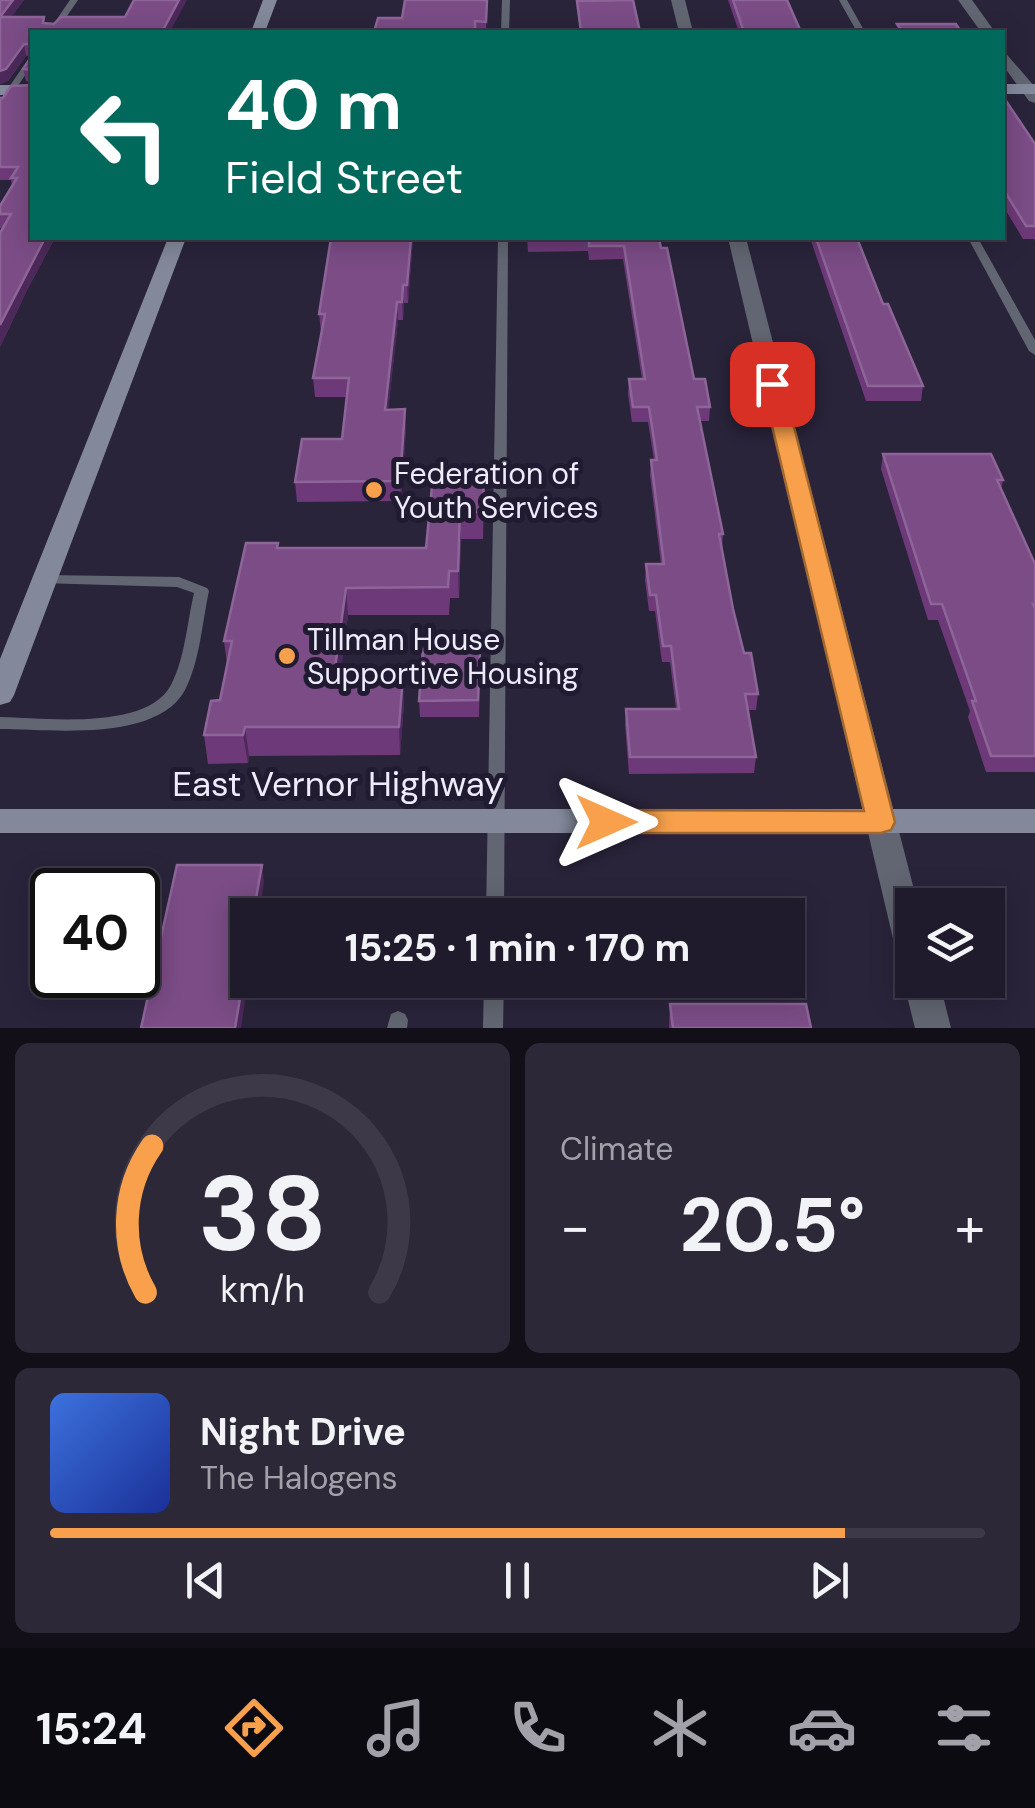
<!DOCTYPE html>
<meta charset="utf-8">
<style>
:root{--surface:#201b2c;--page:#2d2838;--text:#f1f3f6;--muted:#a2a1a9;--line:#3d3948;--accent:#f8a04b}
body{margin:0;font-family:"DM Sans",sans-serif;background:var(--page);color:var(--text);height:100vh;display:flex;flex-direction:column;font-size:38px;white-space:nowrap}
*{box-sizing:border-box;margin:0}
p{font-size:32px;color:var(--muted)}
.icon{flex:none;width:55px;height:55px;fill:none;stroke:currentColor;stroke-width:2;stroke-linecap:round;stroke-linejoin:round}
.map{position:relative;height:1028px;overflow:hidden}
.side{display:flex;flex-direction:column;gap:15px;padding:15px;background:#120f18;flex:1}
.side>*{flex:none}
.banner{position:absolute;left:30px;top:30px;width:975px;height:210px;border-radius:0px;box-shadow:0 5px 25px #0003,0 0 0 2px var(--line);background:#00695c;color:#fff;overflow:hidden}
.tools{position:absolute;left:895px;top:888px;display:grid;gap:20px}
.tools a{display:grid;place-items:center;width:110px;height:110px;border-radius:0px;background:var(--surface);box-shadow:0 5px 25px #0003,0 0 0 2px var(--line);font-size:50px}
.speed{position:absolute;left:30px;top:868px;display:flex;gap:20px;font-size:50px;font-weight:700;text-align:center}
.speed>*{display:grid;place-content:center;width:130px;height:130px;border-radius:50%;background:var(--surface);box-shadow:0 5px 25px #0003,0 0 0 2px var(--line);line-height:1}
.speed .limit{border:5px solid #111;border-radius:15px;background:#fff;color:#111}
.pin{position:absolute;display:grid;place-items:center;width:85px;height:85px;color:#fff;margin:-42px;border-radius:20px;box-shadow:0 5px 15px #0006}
.me{position:absolute;width:110px;margin:-55px;rotate:90deg;stroke-linejoin:round;filter:drop-shadow(0 0 8px #0008)}
.turn{display:flex;align-items:center;gap:35px;height:210px;padding:0 30px;font-size:45px}
.turn .icon{width:130px;height:130px;stroke-width:2.5}
.turn b{display:block;font-size:70px;line-height:85px}
.big{font-size:75px;font-weight:700;line-height:1.1}
.side .card{flex:1;display:flex;flex-direction:column;justify-content:center;gap:15px;min-width:0;padding:0 35px;border-radius:15px;background:var(--page)}
.side .dial{align-items:center;gap:0}
.dial svg{height:260px;overflow:visible;fill:none;stroke:var(--line);stroke-width:7;stroke-linecap:round;text-anchor:middle}
.dial text{fill:var(--text);stroke:none}
.song{display:flex;align-items:center;gap:30px}
.cover{width:120px;height:120px;border-radius:15px;background:linear-gradient(135deg,hsl(220 70% 55%),hsl(230 70% 35%))}
.played{height:10px;border-radius:5px;background:linear-gradient(90deg,var(--accent) 85%,var(--line) 85%)}
.keys{display:flex;justify-content:space-around;direction:ltr}
.heat{display:flex;justify-content:space-between;align-items:center;font-size:55px;direction:ltr}
.side .tiles{flex:1;display:grid;gap:15px;grid-template-columns:1fr 1fr}
.card:last-child{grid-column:span 2}
.trip{position:absolute;left:230px;top:898px;width:575px;height:100px;border-radius:0px;background:var(--surface);box-shadow:0 5px 25px #0003,0 0 0 2px var(--line);font-weight:700;line-height:100px;text-align:center}
.tab-bar{display:flex;height:160px;justify-content:space-around;align-items:center;background:#0d0b12;color:var(--muted)}
.tab-bar .icon{width:70px;height:70px}
.tab-bar .current{color:var(--accent)}
.tab-bar b{font-size:45px;color:var(--text)}
.map>svg:first-child{display:block}
.lines{fill:none;stroke-linecap:round;stroke-linejoin:round}
.lane{fill:#626672;fill-rule:evenodd}
.street{fill:#626672;fill-rule:evenodd}
.secondary{fill:#83899b;fill-rule:evenodd}
.wall{fill:#6d3978}
.shaded-wall{fill:#4c295a}
.building{fill:#7b4c86;stroke:#8d6598;stroke-width:2.5}
.route{fill:#f8a04b;stroke:#a16831;stroke-width:2.5}
.poi-dot{fill:#f8a04b;stroke:#201b30;stroke-width:4}
.labels{text-anchor:middle;dominant-baseline:central;stroke-width:10;stroke-linejoin:round;paint-order:stroke}
.poi-label{font-size:30px;fill:#eeebfb;stroke:#201b30;text-anchor:start}
.near-street-label{font-size:35px;fill:#eeebfb;stroke:#201b30}
</style>
<div class="map">
<svg width="1035" height="1028" viewBox="0 0 1035 1028">
<rect width="100%" height="100%" fill="#2a243b"/>
<g class="lines">
<g class="lane">
<path d="M70 0H78L56 32H48Z"/>
<path d="M502 0H510L509 32H501Z"/>
<path d="M839 0H847L865 32H857Z"/>
<path d="M29 58H32V65L3 108 0 109V100Z"/>
<path d="M498 238H508L504 915H486Z"/>
<path d="M968 238H978L1035 340V355L1029 351Z"/>
<path d="M45 575 179 577 207 588 209 591C202 623 200 661 185 690 156 743 50 729 0 729V717C44 718 147 731 171 685 185 658 187 623 194 593L177 587 40 583 38 580Z"/>
<path d="M484 980H504L503 1028H483Z"/>
<path d="M398 1011 405 1014 408 1020 407 1028H387L391 1014Z"/>
</g>
<g class="street">
<path d="M671 0H685L693 32H679Z"/>
<path d="M958 0H972L995 32H981Z"/>
<path d="M1002 49 1035 87V103L1029 101 1002 64Z"/>
<path d="M728 238H746L918 905H912V961L900 957 895 947Z"/>
<path d="M912 968V980H939L951 1028H915L903 980Z"/>
</g>
<g class="secondary">
<path d="M263 0H277L265 32H251Z"/>
<rect x="1002" y="84" width="33" height="10"/>
<rect x="0" y="85" width="32" height="10"/>
<path d="M168 238H186L14 695 10 702 0 705V659Z"/>
<rect x="0" y="809" width="1035" height="24"/>
</g>
</g>
<g class="wall">
<path d="M0 0H24L11 17 45 23 32 55 26 56 8 81 0 84Z"/>
<path d="M487 0 486 32H374L402 18Z"/>
<path d="M728 0H787L801 32H739Z"/>
<path d="M32 56V238H55L27 290 0 347V232L3 228H0V206L12 186 11 180H0V98H3L11 86 32 85V82L26 81 23 69Z"/>
<path d="M1002 95 1035 144V241L1034 239H1023L1002 204Z"/>
<path d="M413 238 408 303H404L403 320H398L388 410 406 428 401 501 297 502 295 482 342 439 347 397H315L313 378 321 332 319 314Z"/>
<path d="M527 238H659L694 379 710 407 709 421H700L723 534 722 549 733 609 744 653 758 694 756 710H748L756 757 754 773 629 774 625 725 626 709H676L670 662H662L655 611H649L645 580 646 564H661L650 475 651 460H654L648 422H632L628 394 629 379H642L623 259 589 260 588 251 528 252Z"/>
<path d="M810 238H857L883 304 923 386 921 401H866Z"/>
<path d="M883 454 1003 480 1001 489 1035 564V772H986L968 717 970 711 938 620H928L881 469Z"/>
<path d="M434 466 484 493 483 539H461L459 598H450L449 615H348L340 675 404 703 400 755 249 756 248 763 208 764 204 735 220 700 227 664 224 641 279 548H426Z"/>
<path d="M480 666 479 717H420L419 701Z"/>
<path d="M670 1004 811 1028H669Z"/>
</g>
<g class="shaded-wall">
<path d="M13 0H24L3 28 0 17Z"/>
<path d="M179 0H187L170 32H162Z"/>
<path d="M24 44 26 56 8 81 0 84V71Z"/>
<path d="M45 238H55L27 290 0 347V325Z"/>
<path d="M411 238H413L408 303 407 285Z"/>
<path d="M403 285 404 303 403 320 402 302Z"/>
<path d="M397 302 398 320 386 429 385 410Z"/>
<path d="M405 409 406 428 401 501 400 481Z"/>
<path d="M460 512 461 539 459 598 458 571Z"/>
<path d="M346 588 348 615 337 703 334 675Z"/>
<path d="M403 675 404 703 400 755 399 727Z"/>
<path d="M245 727 249 756 248 763 243 735Z"/>
<path d="M262 865 264 882 259 915H253Z"/>
<path d="M248 951V980L241 1028H235Z"/>
</g>
<g class="building">
<path d="M0 0H13L0 17H44L43 23 54 24 61 17H125L134 0H179L162 32H32V48V44H24L6 69 0 71Z"/>
<path d="M405 0H487L486 22 475 21V32H374L378 18H402Z"/>
<path d="M633 0 640 32H581L577 1Z"/>
<path d="M733 0H787L801 32H744Z"/>
<path d="M897 24H956L961 32H902Z"/>
<path d="M32 56V238H45L0 325V233L11 214H0V206L17 178H11L18 167H0V98H3L11 86 32 85V70L23 69Z"/>
<path d="M1002 95 1035 144V226H1026L1002 187Z"/>
<path d="M331 238H411L407 285H403L402 302H397L385 410 405 409 400 481 295 482 302 439H342L349 378H313L325 314H319Z"/>
<path d="M528 238H659L661 248H667L694 379H705L710 407H697L723 534H719L733 609 744 653H751L758 694H745L756 757H630L626 709H679L671 646H663L656 595H650L646 564H664L651 460H657L649 407H633L629 379H645L624 246H589V238Z"/>
<path d="M816 238H857L883 304H888L923 386H868Z"/>
<path d="M883 454H991L1003 480H997L1035 564V604H1033L1035 609V756H991L972 701H976L942 604H931Z"/>
<path d="M434 466H484L483 512H460L458 571H449L448 587 346 588 334 675H403L399 727H245L243 735H204L211 701 220 700 232 641H224L246 543H278L277 548H426Z"/>
<path d="M423 649H480L478 700 419 701Z"/>
<path d="M177 865H262L253 915H248V951L235 1028H141Z"/>
<path d="M462 904V915H368V905Z"/>
<path d="M670 1004H806L811 1028H673Z"/>
</g>
<path class="route" d="M772 377 783 384 895 822 891 830 881 833H606L596 829 592 822 596 814 606 810 864 811 762 384Z"/>
<g class="poi-dot">
<circle cx="374" cy="490" r="10"/>
<circle cx="287" cy="656" r="10"/>
</g>
<g class="labels">
<g class="poi-label">
<text x="394" y="473">Federation of<tspan x="394" dy="34">Youth Services</tspan></text>
<text x="307" y="639">Tillman House<tspan x="307" dy="34">Supportive Housing</tspan></text>
</g>
<g class="near-street-label">
<text x="338" y="784">East Vernor Highway</text>
</g>
</g>
</svg>
<div class="tools">
<a><svg class="icon" aria-label="layers" viewBox="0 0 24 24"><path d="M12 4l9 5-9 5-9-5zM3 14l9 5 9-5"/></svg></a>
</div>
<div class="speed"><div class="limit">40</div></div>
<div class="pin" style="left:772px;top:384px;background:#d93025"><svg class="icon" aria-label="arrive" viewBox="0 0 24 24"><path d="M6 21V4h12l-3 4 3 4H6"/></svg></div>
<svg class="me" style="left:606px;top:822px" viewBox="-20 -20 40 40"><path d="M0-17L14 15 0 8-14 15z" fill="#f8a04b" stroke="#fff" stroke-width="4"/></svg>
<div class="trip">15:25 · 1 min · 170 m</div>
<div class="banner">
<div class="turn"><svg class="icon" aria-label="left" viewBox="0 0 24 24"><path d="M17 20v-9H6M10 6l-5 5 5 5"/></svg><div><b>40 m</b>Field Street</div></div>
</div>
</div>
<section class="side">
<div class="tiles">
<div class="card dial"><svg viewBox="0 0 100 80">
<path d="M14 69A42 42 0 1 1 86 69"/>
<path d="M14 69A42 42 0 0 1 16 24" stroke="#f8a04b"/>
<text x="50" y="56" font-size="32" font-weight="700">38</text>
<text x="50" y="72" font-size="11">km/h</text>
</svg></div>
<div class="card"><p>Climate</p>
<div class="heat"><a>−</a><b class="big">20.5°</b><a>+</a></div>
</div>
<div class="card">
<div class="song"><i class="cover"></i><div><b>Night Drive</b><p>The Halogens</p></div></div>
<div class="played"></div>
<div class="keys"><svg class="icon" aria-label="previous" viewBox="0 0 24 24"><path d="M18 5L8 12l10 7zM5 5v14"/></svg><svg class="icon" aria-label="pause" viewBox="0 0 24 24"><path d="M8 5v14M16 5v14"/></svg><svg class="icon" aria-label="next" viewBox="0 0 24 24"><path d="M6 5l10 7-10 7zM19 5v14"/></svg></div>
</div>
</div>
</section>
<nav class="tab-bar">
<b>15:24</b>
<svg class="icon current" aria-label="directions" viewBox="0 0 24 24"><path d="M12 3l9 9-9 9-9-9zM9 14v-3h6M13 9l2 2-2 2"/></svg>
<svg class="icon" aria-label="music" viewBox="0 0 24 24"><path d="M9 18V5l10-2v13"/><circle cx="6" cy="18" r="3"/><circle cx="16" cy="16" r="3"/></svg>
<svg class="icon" aria-label="phone" viewBox="0 0 24 24"><path d="M5 4h4l2 5-3 2q2 4 5 5l2-3 5 2v4C11 20 4 13 5 4z"/></svg>
<svg class="icon" aria-label="climate" viewBox="0 0 24 24"><path d="M12 3v18M4 7l16 10M4 17L20 7"/></svg>
<svg class="icon" aria-label="car" viewBox="0 0 24 24"><path d="M5 17H2v-5l4-1 3-4h7l3 4 3 1v5h-3M9 17h6M6 11h13"/><circle cx="7" cy="17" r="2"/><circle cx="17" cy="17" r="2"/></svg>
<svg class="icon" aria-label="filters" viewBox="0 0 24 24"><path d="M4 7h16M4 17h16"/><circle cx="9" cy="7" r="2"/><circle cx="15" cy="17" r="2"/></svg>
</nav>
